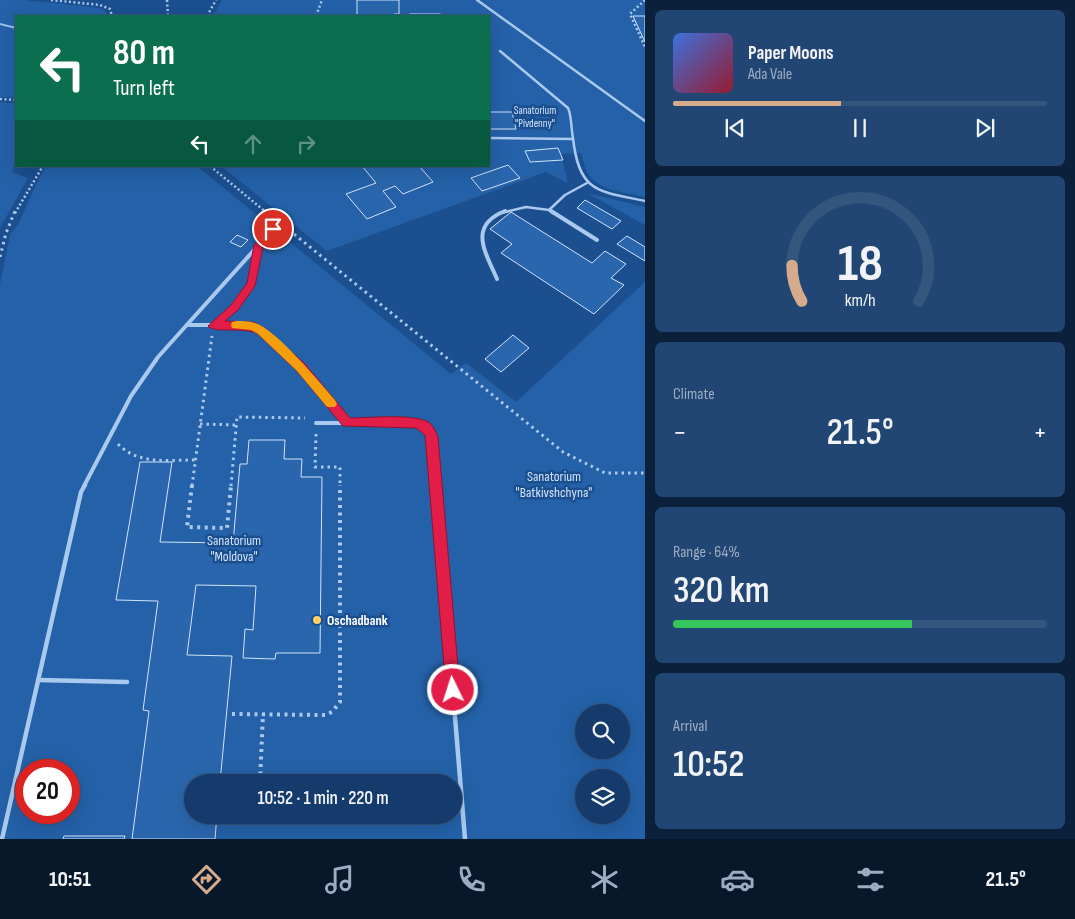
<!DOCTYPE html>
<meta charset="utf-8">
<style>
:root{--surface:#143b6b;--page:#214673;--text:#f1f3f6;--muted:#9dadc1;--line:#33557e;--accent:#d6ab8b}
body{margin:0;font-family:"Sofia Sans Condensed",sans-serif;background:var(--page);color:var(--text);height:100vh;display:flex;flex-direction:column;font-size:19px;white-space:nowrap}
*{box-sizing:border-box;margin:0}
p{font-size:16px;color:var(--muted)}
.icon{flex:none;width:28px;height:28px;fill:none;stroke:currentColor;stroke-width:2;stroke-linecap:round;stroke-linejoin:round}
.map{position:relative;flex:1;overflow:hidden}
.details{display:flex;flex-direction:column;gap:10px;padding:10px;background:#0b203b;width:430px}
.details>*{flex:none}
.top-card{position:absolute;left:15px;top:15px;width:475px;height:152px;border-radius:0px;box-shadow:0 5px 20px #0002,0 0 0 1px var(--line);background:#0b6e4f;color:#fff;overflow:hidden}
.fabs{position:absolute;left:575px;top:704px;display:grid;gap:10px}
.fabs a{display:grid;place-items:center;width:55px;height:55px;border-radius:50%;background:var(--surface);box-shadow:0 5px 20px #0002,0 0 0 1px var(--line);font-size:25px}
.speed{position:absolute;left:15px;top:759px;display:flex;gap:10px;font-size:25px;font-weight:700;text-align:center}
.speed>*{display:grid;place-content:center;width:65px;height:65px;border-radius:50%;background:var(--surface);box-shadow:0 5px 20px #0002,0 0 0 1px var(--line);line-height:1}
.speed .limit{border:8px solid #d22;background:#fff;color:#111}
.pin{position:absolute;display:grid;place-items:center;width:42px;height:42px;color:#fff;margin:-21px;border:2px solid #fff;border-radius:50%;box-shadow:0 1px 5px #0007}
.me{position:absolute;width:55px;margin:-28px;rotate:356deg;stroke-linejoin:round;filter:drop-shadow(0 0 4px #0008)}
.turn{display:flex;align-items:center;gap:18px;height:105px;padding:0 15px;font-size:22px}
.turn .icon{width:65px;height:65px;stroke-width:2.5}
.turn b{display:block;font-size:35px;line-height:42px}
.lanes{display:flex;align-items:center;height:48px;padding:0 15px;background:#0003;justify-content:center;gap:25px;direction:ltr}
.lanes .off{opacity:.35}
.big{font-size:38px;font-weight:600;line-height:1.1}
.details .tile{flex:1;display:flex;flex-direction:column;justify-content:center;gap:8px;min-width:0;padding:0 18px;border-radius:8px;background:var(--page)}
.details .dial{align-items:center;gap:0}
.dial svg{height:130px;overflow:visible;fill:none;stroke:var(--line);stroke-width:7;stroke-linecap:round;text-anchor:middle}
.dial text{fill:var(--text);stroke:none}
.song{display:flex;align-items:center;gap:15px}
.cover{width:60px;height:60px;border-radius:8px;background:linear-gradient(135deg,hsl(220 70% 55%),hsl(350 70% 35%))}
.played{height:5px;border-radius:2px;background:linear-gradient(90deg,var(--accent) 45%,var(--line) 45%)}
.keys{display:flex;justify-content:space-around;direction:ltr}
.heat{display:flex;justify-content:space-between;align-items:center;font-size:28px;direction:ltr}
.charge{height:8px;border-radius:4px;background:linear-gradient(90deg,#34c759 64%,var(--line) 0)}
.trip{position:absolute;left:184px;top:774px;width:278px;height:50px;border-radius:25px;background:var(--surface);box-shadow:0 5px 20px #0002,0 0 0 1px var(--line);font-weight:600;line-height:50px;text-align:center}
.tabs{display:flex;height:80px;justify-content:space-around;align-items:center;background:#08182b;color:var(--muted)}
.tabs .icon{width:35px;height:35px}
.tabs .current{color:var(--accent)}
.tabs b{font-size:22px;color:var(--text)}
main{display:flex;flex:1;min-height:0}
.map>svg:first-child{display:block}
.green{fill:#2461a8;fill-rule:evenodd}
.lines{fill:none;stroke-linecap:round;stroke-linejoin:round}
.stream{fill:#9cc4f0;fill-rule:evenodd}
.building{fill:#2a66ad;stroke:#cfe3fa}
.path-far2{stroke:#a9c9ee;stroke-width:2.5;stroke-dasharray:2 2.5;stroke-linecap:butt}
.path-far1{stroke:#a9c9ee;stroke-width:3;stroke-dasharray:2.5 4;stroke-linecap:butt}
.path{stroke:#a9c9ee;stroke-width:4;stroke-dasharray:3 4.5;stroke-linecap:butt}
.lane-far2{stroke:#a9c9ee;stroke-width:2.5}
.lane-far1{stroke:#a9c9ee;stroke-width:4}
.lane{stroke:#a9c9ee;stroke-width:4.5}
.route{fill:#e11d48;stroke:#92132f}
.slow{fill:#f59e0b}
.poi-dot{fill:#ffd166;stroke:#1b4f8f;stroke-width:2}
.labels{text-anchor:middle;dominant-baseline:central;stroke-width:5;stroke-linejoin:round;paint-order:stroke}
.far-park-label{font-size:11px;fill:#cfe3fa;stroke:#1b4f8f}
.park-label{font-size:14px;fill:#cfe3fa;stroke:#1b4f8f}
.poi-label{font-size:14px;font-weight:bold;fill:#fff;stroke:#1b4f8f;text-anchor:start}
</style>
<main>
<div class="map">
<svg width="645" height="839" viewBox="0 0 645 839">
<rect width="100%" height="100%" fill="#1b4f8f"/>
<g class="green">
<path d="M0 0H24L92 7 102 9 107 13V16H16V98L0 97Z"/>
<path d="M222 0H645V197C627 193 597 191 587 172 584 166 583 159 581 153L561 154 568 183 546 172 327 251 221 166H489V16H213Z"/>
<path d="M0 102 16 103V156L12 172 28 178 0 228Z"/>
<path d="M47 166H197L451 374 466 363 516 402 645 282V839H0V284L10 235 18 225 39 178ZM584 712H621V750H584ZM26 770H69V812H26ZM584 778H621V815H584ZM192 782H452V815H192Z"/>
<path d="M587 193 645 207V225Z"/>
</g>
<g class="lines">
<path class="stream" d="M0 23 16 27V29L0 25Z"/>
</g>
<g class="building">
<path d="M357 0H399V14H394V16H357Z"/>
<rect x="410" y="14" width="30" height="2"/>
<path d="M633 16H645V42Z"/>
<path d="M489 112H512L516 129H489Z"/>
<path d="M558 148 563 160 530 162 525 151Z"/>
<path d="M508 165 520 178 482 191 471 178Z"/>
<path d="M362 166H419L433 182 403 194 395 186 383 191 396 207 367 219 346 194 376 183Z"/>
<path d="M585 200 621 221 612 229 577 208Z"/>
<path d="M511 212 592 263 605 251 626 264 611 278 624 285 594 314 501 253 512 244 490 229Z"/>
<path d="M237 235 248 240 241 247 230 242Z"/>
<path d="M627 236 645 247V261L617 244Z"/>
<path d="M513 335 529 348 501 372 485 359Z"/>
<path d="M249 440H285L284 459H302L301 477H322L320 653H276L275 659 243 658 245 629 253 630 256 586 196 585 187 655 232 656 220 782H192V815H217L215 839H132L149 711 143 710 158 601 116 600 140 462H172L160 542 233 543 240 464H247Z"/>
<path d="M64 836H125L124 839H63Z"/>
</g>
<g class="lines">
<g class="path-far2">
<path d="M51 0 100 5 110 9 112 16"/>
<path d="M167 0 168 16"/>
<path d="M645 0 630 14 645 47"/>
<path d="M207 16 216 0"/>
<path d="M316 16 322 0"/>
<path d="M0 99 16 100"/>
<path d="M210 166 267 213"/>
<path d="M15 213 43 166"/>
</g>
<g class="path-far1">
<path d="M266 211 274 218"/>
<path d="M284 226 563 452 605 473H645"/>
<path d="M0 257 6 233 15 211"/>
<path d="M200 424 236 425"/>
<path d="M316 434 315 467H340V486"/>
<path d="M118 444C138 465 169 460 196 460"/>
<path d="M192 486 212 336"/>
<path d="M231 486 237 417 305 418"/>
</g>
<g class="path">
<path d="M192 485 187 527 227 528 231 485"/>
<path d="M232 714 325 715 332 712 340 702V485"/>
<path d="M260 782 263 714"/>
</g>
<g class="lane-far2">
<path d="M477 0 645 121"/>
<path d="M500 51 568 108C572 117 571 129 573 138 579 193 598 191 645 201"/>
<path d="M489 138 573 139"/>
<path d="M501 213 526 207 549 210"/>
<path d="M553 213 549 210 565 195 587 183"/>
</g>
<g class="lane-far1">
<path d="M551 211 597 240"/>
<path d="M497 279C486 253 467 226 505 211"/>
<path d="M189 325H243L253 326 262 331 301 368 347 423"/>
<path d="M213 325 235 307 252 284 258 247"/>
<path d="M316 423H417C439 431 434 466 436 486"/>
<path d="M84 486 131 396 158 357 273 229"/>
</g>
<g class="lane">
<path d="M436 485 465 839"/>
<path d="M38 680 127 682"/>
<path d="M452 806H462"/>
<path d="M2 839 81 492 85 485"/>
</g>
</g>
<path class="route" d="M273 226 278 229 263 247 255 286 238 310 225 321 253 322 266 329 305 364 350 418C369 418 415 413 430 423 434 427 436 432 438 437L460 690 458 694 453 697 448 694 446 690 425 435 416 428 343 426 297 371 258 334C244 326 214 334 208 326L231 305 247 283 254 245 270 227Z"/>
<path class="slow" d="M236 321C242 321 249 321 255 323 277 330 319 382 335 400L337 404 335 407H327L297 371 258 334 251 330 232 328 231 325 232 322Z"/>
<circle class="poi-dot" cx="317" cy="620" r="5"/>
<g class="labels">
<g class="far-park-label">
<text x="535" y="110">Sanatorium<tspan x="535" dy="13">"Pivdenny"</tspan></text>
</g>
<g class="park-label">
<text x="554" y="476">Sanatorium<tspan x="554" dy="16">"Batkivshchyna"</tspan></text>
<text x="234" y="540">Sanatorium<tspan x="234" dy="16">"Moldova"</tspan></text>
</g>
<g class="poi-label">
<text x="327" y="620">Oschadbank</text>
</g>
</g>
</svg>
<div class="fabs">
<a><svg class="icon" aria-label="search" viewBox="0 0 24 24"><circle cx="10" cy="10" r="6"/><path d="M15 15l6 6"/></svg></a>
<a><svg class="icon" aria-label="layers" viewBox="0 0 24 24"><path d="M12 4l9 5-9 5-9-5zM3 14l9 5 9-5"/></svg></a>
</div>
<div class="speed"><div class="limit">20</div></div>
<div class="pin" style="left:273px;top:229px;background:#d93025"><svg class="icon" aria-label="arrive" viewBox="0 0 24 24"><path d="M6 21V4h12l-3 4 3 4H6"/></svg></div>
<svg class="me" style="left:453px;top:690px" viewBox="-20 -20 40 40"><circle r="17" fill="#e11d48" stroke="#fff" stroke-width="3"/><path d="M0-11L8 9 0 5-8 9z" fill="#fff"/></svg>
<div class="trip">10:52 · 1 min · 220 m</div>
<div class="top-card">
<div class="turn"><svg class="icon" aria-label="left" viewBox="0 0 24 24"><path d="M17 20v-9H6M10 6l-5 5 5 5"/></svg><div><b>80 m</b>Turn left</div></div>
<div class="lanes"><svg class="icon" aria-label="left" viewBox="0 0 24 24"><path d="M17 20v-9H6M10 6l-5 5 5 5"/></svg><svg class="icon off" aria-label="ahead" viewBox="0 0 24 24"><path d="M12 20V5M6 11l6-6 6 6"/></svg><svg class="icon off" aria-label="right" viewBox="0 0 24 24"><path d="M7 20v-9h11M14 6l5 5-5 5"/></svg></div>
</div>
</div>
<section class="details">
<div class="tile">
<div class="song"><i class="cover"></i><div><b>Paper Moons</b><p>Ada Vale</p></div></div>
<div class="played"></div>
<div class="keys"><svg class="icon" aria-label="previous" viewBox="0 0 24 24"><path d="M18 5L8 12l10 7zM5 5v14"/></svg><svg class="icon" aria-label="pause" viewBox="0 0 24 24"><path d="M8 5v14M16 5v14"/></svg><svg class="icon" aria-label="next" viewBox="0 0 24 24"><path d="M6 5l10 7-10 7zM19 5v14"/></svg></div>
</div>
<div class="tile dial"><svg viewBox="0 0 100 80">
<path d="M14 69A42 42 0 1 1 86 69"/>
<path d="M14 69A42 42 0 0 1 8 47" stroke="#d6ab8b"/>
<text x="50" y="56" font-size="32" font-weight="700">18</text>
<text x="50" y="72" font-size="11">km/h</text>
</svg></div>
<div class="tile"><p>Climate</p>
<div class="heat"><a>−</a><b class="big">21.5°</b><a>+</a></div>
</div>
<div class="tile"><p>Range · 64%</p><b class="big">320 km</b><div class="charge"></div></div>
<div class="tile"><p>Arrival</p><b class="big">10:52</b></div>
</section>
</main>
<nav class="tabs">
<b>10:51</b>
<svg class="icon current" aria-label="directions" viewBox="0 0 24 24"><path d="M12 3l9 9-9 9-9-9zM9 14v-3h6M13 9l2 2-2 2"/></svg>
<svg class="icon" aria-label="music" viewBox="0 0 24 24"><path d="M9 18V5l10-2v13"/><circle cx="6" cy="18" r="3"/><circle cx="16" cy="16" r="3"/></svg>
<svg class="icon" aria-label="phone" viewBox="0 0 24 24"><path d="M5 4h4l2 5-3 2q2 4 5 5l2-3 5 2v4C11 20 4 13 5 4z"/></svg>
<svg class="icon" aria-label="climate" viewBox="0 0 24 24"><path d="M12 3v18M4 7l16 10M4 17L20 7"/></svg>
<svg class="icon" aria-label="car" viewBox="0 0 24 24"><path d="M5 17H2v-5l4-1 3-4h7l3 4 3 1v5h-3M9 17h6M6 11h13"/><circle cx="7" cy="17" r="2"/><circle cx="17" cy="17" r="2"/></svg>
<svg class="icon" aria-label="filters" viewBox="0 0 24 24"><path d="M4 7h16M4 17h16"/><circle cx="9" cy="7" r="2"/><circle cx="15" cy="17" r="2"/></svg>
<b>21.5°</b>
</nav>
